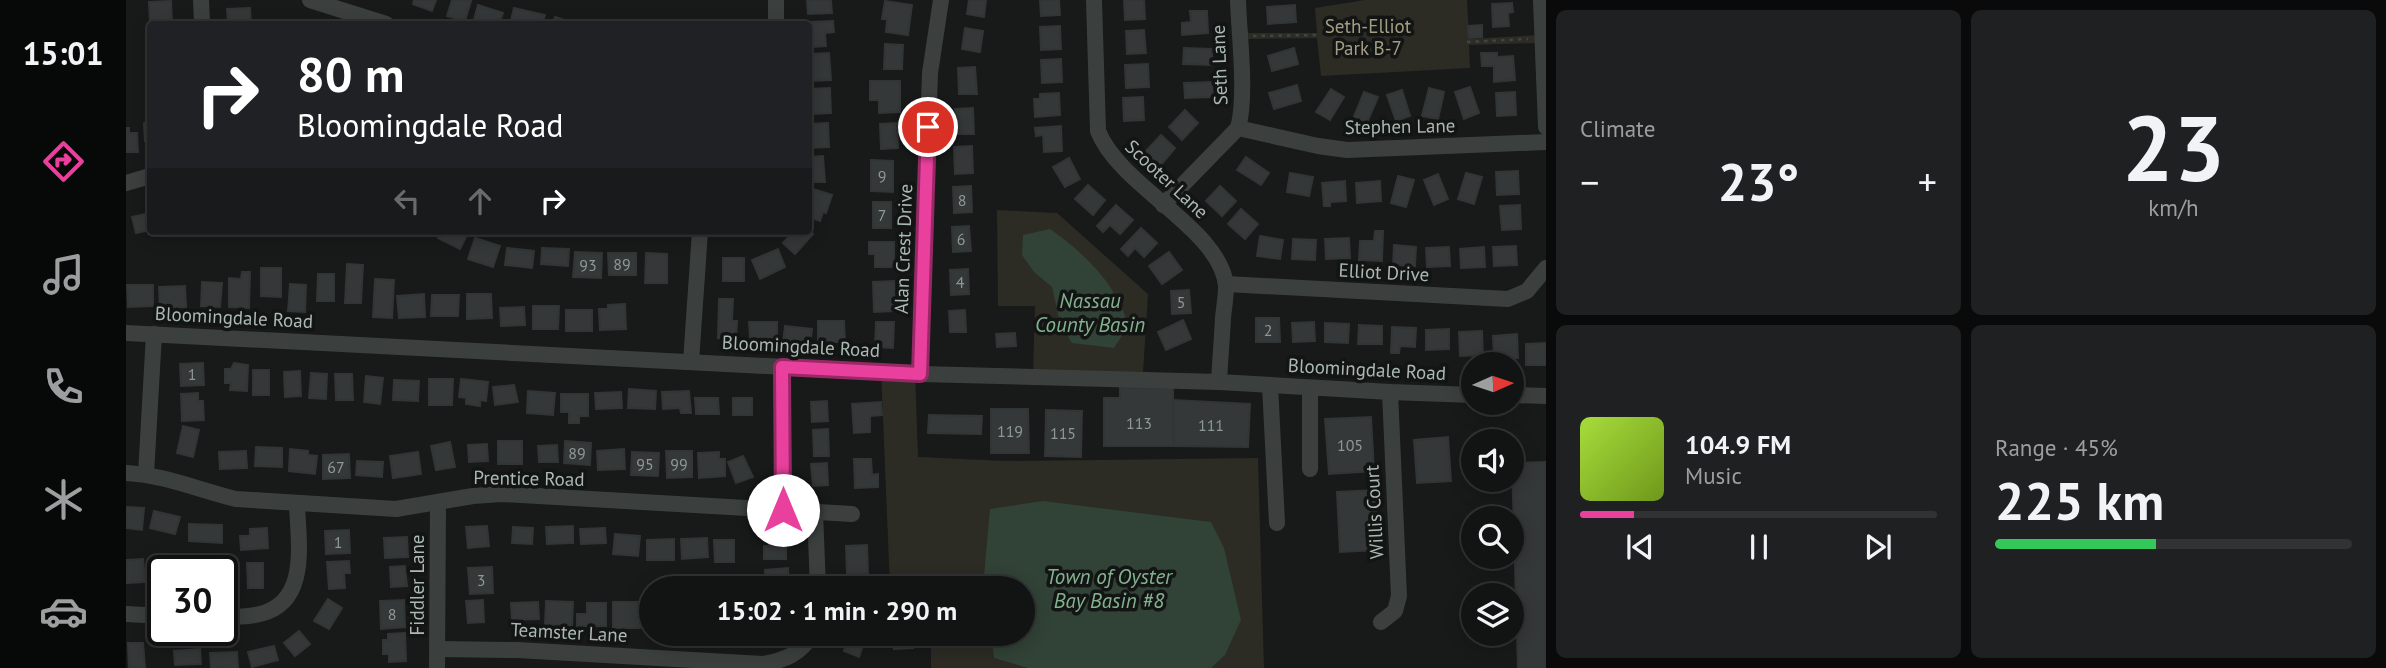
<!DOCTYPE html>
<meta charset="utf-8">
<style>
:root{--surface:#121313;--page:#1f2021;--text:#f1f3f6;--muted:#9c9ea0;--line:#313233;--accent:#e9409d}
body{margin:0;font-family:"PT Sans",sans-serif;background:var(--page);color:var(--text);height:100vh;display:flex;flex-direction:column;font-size:26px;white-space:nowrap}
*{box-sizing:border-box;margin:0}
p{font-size:23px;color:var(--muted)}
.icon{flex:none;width:38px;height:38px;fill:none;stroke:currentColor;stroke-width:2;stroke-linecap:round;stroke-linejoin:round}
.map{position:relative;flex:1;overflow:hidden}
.drawer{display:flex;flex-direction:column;gap:10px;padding:10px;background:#0a0a0a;width:840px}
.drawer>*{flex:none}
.top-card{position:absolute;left:21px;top:21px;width:665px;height:214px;border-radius:7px;box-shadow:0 4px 18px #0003,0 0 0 2px var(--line);background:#202124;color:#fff;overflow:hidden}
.needle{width:46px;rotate:87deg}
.fabs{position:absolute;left:1335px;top:352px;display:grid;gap:14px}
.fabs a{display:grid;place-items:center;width:63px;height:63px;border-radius:50%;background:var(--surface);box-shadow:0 4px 18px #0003,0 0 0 2px var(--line);font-size:35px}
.speed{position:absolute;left:21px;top:555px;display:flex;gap:14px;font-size:35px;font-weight:700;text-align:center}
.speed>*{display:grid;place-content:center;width:91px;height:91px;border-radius:50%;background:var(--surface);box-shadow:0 4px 18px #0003,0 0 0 2px var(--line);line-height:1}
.speed .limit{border:4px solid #111;border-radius:10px;background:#fff;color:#111}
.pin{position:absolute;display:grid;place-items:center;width:60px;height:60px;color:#fff;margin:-30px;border:4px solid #fff;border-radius:50%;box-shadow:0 2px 7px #0007}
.me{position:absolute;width:77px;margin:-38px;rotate:0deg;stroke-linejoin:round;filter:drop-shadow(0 0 5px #0008)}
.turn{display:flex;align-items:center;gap:24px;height:147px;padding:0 35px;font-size:32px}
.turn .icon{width:91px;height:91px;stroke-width:2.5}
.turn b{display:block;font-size:49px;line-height:60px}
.lanes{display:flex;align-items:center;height:66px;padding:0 35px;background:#0003;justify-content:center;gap:35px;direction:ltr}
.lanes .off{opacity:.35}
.big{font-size:52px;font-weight:700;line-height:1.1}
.drawer .widget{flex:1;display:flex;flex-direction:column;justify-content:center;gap:10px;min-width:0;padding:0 24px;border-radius:10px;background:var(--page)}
.drawer .dial{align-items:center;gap:0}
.dial b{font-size:91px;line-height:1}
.song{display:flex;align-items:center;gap:21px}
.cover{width:84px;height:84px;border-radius:10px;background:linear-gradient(135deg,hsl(80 70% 55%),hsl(80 70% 35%))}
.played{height:7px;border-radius:4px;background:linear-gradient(90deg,var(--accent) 15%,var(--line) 15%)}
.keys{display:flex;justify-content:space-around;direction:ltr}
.heat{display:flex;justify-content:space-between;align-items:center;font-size:38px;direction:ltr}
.charge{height:10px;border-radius:5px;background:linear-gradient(90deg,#34c759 45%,var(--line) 0)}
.drawer .tiles{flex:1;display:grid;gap:10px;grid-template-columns:repeat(2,1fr)}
.trip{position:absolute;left:513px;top:576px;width:396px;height:70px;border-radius:35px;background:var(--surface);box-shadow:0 4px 18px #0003,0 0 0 2px var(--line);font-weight:700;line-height:70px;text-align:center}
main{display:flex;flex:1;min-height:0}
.tab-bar{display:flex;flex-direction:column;width:126px;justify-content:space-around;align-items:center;background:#070808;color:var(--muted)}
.tab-bar .icon{width:49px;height:49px}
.tab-bar .current{color:var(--accent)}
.tab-bar b{font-size:32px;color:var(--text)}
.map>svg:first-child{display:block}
.green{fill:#2c2b24}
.water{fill:#314236}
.building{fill:#353838;stroke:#323535;stroke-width:2}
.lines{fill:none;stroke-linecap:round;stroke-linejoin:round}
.path{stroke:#3f4542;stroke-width:2.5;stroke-dasharray:3.5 5;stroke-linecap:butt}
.minor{stroke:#3b403e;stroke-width:16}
.route-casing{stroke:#972a66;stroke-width:18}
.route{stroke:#e9409d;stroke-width:12}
.labels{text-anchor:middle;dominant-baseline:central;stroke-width:7;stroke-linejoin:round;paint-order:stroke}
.number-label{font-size:16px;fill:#8d9993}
.park-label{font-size:19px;fill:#a39e83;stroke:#131414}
.street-label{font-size:19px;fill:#aab9b1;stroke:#131414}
.water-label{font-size:21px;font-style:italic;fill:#83b28f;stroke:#131414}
</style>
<main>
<nav class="tab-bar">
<b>15:01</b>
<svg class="icon current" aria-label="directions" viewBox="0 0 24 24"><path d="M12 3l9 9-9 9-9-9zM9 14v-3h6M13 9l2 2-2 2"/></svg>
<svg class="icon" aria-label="music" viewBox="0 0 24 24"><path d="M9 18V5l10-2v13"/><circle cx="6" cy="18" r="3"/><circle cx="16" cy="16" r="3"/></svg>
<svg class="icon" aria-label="phone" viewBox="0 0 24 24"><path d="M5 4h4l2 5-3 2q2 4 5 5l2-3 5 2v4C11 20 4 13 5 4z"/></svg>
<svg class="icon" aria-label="climate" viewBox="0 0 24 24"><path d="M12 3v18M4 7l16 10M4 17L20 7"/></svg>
<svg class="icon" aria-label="car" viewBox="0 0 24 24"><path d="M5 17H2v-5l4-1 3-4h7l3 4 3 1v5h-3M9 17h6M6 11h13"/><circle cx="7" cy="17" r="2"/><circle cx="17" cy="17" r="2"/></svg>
</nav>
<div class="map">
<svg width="1420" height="668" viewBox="0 0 1420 668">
<rect width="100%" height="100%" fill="#181919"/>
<g class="green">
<path d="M1239 0H1341L1343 39 1412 35V43L1343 45 1344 68 1195 76 1191 38 1119 39 1120 33H1191L1189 8Z"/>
<path d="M871 210 931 213 1022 294 1017 373 907 371 909 306H872Z"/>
<path d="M755 370 789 371 792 457 880 461 1132 458 1138 668H805V634H896V588H764Z"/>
</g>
<g class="water">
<path d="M924 229C948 245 975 270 989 295 995 305 999 315 1003 325L988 348 946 343 934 323 926 287 908 272 896 255 897 235Z"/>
<path d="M917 501 1085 522 1098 548 1115 620 1099 655 1085 668H902L868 658 865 634H896V588H860L858 576 864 509Z"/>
</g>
<g class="building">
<path d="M288 0H310L306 11 287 4Z"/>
<path d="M326 0 345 1 339 21 321 16Z"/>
<path d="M681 0H705L706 13 682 14Z"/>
<path d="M843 0H860L858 17 841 14Z"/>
<path d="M914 0H933L934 15 915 16Z"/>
<path d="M998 0H1018L1019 19 999 20Z"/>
<path d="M45 1 46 23 24 21 23 2Z"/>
<path d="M759 1 786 5 782 35 760 32 761 19H756Z"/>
<path d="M1386 3 1387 12 1382 13 1383 26 1367 27 1366 4Z"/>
<path d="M352 5 377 13 373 24 347 23Z"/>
<path d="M1169 5 1170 22 1142 24 1141 7Z"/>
<path d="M124 8 125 24H102L101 9Z"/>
<path d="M388 8 419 15 416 24H384Z"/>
<path d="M1064 11H1081L1082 33 1056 35V23L1065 22Z"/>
<path d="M429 17 451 24H426Z"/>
<path d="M707 21 708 32 699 33 700 46 686 47 685 22Z"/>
<path d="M1356 25V37L1343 38 1342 26Z"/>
<path d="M934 26 935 49 915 50 914 27Z"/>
<path d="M839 28 857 31 854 52 836 49Z"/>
<path d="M1018 30 1020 53 1001 54 1000 31Z"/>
<path d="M759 44 777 45 776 69H758Z"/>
<path d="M1058 48 1086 49V65L1057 64Z"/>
<path d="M1168 48 1172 64 1146 71 1142 56Z"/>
<path d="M703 53 705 80 685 81 684 54Z"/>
<path d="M1355 53H1371V57L1387 56 1389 80 1368 82V66H1356Z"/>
<path d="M935 59 936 82 916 83 915 60Z"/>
<path d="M1022 64 1023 87 1000 88 999 65Z"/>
<path d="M849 67 851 94H833L832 68Z"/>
<path d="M744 81H774V112L753 113V100H744Z"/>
<path d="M1086 82 1087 97 1059 98 1058 83Z"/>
<path d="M1171 85 1175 101 1148 109 1143 93Z"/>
<path d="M1344 87 1353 113 1338 119 1329 92Z"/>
<path d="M704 88 705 113 684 114 683 89Z"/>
<path d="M1303 88 1318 92 1312 119 1296 116Z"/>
<path d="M1205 89 1218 97 1204 120 1190 112Z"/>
<path d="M1276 90 1284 116 1270 121 1261 95Z"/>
<path d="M1238 92 1252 97 1240 125 1227 119Z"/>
<path d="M1389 92 1390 115 1371 116 1370 93Z"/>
<path d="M933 93 934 115 909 117 908 99H914V94Z"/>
<path d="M1017 97 1018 120 998 121 997 98Z"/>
<path d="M847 108 848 134H830L829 109Z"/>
<path d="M1059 110 1072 123 1056 140 1043 127Z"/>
<path d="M24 122V141H19L18 123Z"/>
<path d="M702 123 703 147 682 148V124Z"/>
<path d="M771 123 772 148 755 149 754 124Z"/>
<path d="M935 126 936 151 918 152 917 135 910 136 909 128Z"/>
<path d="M0 128H3V133H11L12 152H0Z"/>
<path d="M1035 135 1049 148 1034 166 1019 152Z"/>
<path d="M846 146 847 173 829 174 828 147Z"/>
<path d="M697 156 699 182H684L683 157Z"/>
<path d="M1120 157 1143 173 1135 185 1111 170Z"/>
<path d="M943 158 954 179 939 187 927 167Z"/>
<path d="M745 160 767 161V192L745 191Z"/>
<path d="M1392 171 1393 194 1371 195 1370 172Z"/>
<path d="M1164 173 1187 177 1183 196 1161 192Z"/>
<path d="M1340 173 1356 177 1348 204 1332 199Z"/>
<path d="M1312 174 1322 199 1308 205 1298 180Z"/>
<path d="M1272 176 1288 180 1280 207 1265 203Z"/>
<path d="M1219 181 1220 201 1204 202V206H1198L1196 183Z"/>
<path d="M1254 181 1255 201 1231 203 1230 183Z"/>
<path d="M962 185 979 200 967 215 949 199Z"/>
<path d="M845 186 846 212 828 213 827 187Z"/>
<path d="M1094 186 1110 201 1096 216 1080 201Z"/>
<path d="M687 189 706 195 700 213 697 212 694 221 682 217V202Z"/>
<rect x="747" y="202" width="18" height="26"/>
<path d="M990 205 1007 220 994 234 984 225 977 232 971 226Z"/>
<path d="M1394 205 1395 229 1376 230 1374 206Z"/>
<path d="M1115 209 1132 224 1119 239 1102 224Z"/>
<path d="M24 213V230L10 233 6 217Z"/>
<path d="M843 226 845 251 827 252 826 227Z"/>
<path d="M1015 228 1031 243 1018 257 1009 248 1002 256 995 249Z"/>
<path d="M682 229 687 234 669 254 657 243 668 231Z"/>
<path d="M316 231H343L334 249 312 238Z"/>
<path d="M1249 231H1257L1256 261 1233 260 1234 241H1248Z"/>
<path d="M1134 236 1157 240 1154 259 1131 256Z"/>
<path d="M349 238 374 246 367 267 342 259Z"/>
<path d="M1223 238 1224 258 1200 259 1199 239Z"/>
<path d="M1167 239 1190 240 1189 260 1166 259Z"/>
<path d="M743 242H768V267H749V254H743Z"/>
<path d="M1268 245 1290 247 1289 266 1267 265Z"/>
<path d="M1390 246 1391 265 1368 266 1367 247Z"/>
<path d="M1323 247 1324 266 1301 267 1300 248Z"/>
<path d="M1358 247 1359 267 1335 268 1334 249Z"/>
<path d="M381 248 408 251 406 268 379 265Z"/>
<path d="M416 248 443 249 442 266 415 264Z"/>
<path d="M652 249 659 267 634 279 626 260Z"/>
<path d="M449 252 476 253 475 278 447 277Z"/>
<path d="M1043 252 1056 270 1036 284 1023 266Z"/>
<path d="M482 253H510V275H483Z"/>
<path d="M520 253 541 254V283H519Z"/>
<rect x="597" y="258" width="21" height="23"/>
<path d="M221 264 237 265 235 303H219Z"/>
<path d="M135 268H155V297L135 296Z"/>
<path d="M842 269 843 294 825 295 824 270Z"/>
<path d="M116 272H124L123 308 103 307V278L115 279Z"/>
<path d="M192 274H208V301H191Z"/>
<path d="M249 279 268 280 266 318 247 317Z"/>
<path d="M768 281 769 311 748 312 747 282Z"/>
<path d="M76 282 96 283 94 307 75 306Z"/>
<path d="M164 284 180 285 179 312 162 311Z"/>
<path d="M1 285H27V306L2 307Z"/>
<path d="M59 286 60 307 34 309 33 287Z"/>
<path d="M1063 290 1065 313 1046 314 1045 291Z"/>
<path d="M298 294 299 317 273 318 271 296Z"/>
<path d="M341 294H365L366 318 341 319Z"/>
<path d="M306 295H333L332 316H305Z"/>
<path d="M593 299H607L606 321H611L610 338H592Z"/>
<path d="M499 304 500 329 474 330 473 309H482V305Z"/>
<path d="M407 306H433L432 329H407Z"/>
<path d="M398 307 399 325 375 326 374 308Z"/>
<rect x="440" y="310" width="26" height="21"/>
<path d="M839 310 840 332H824L823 311Z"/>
<path d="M1130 318H1153L1154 342H1130Z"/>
<path d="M1057 320 1065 339 1040 350 1032 332Z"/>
<path d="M692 321H718L719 342H692Z"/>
<path d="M623 322H651V338H624Z"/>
<path d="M750 322H768L767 348 749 347Z"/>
<path d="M1188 322 1189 341 1167 342 1166 323Z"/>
<path d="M1199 323 1223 324 1222 343 1199 342Z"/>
<path d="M1233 325 1256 326V344H1232Z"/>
<path d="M659 326 686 329 684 346 657 343Z"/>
<path d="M1266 327 1290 328 1289 347 1274 346 1273 353H1265Z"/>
<path d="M1323 329V349L1300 350V330Z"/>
<path d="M1356 331 1357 355 1334 356 1333 332Z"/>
<path d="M889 333 890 346 871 347 870 334Z"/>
<path d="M1391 334 1392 358 1368 359 1367 336Z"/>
<path d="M1420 343V365H1400V344Z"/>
<path d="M77 363 78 385 55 386 54 364Z"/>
<path d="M108 363 122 365 121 391 104 390 105 383H99V369H105Z"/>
<rect x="127" y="370" width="16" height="25"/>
<path d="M174 371 175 396 159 397 158 372Z"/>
<path d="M185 373 201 374 200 399 183 398Z"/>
<path d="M209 374H226L227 400H210Z"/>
<path d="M240 376 257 378 254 404 238 402Z"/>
<path d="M303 379H327L326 405H303Z"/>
<path d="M335 379 362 382 360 401 354 400V406L340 404V398L333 397Z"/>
<path d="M268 380 293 381 292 401 267 400Z"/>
<path d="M388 385 392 402 369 405 367 387Z"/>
<path d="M994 388H1047L1048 446H978V398H994Z"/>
<path d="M503 389 530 391 529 409 502 408Z"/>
<path d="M402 391 429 393 427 415 401 413Z"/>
<path d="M563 391 565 413H555L554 408 537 409 536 392Z"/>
<path d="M495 392 496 408 470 409 469 393Z"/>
<path d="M72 393V401H77L78 420 56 421 55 394Z"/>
<path d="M435 394H462V416H453V423H443V412H435Z"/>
<path d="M569 398H592L593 414H570Z"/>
<rect x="607" y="398" width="19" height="17"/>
<path d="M1047 400 1124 404 1122 447 1048 446Z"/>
<path d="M701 401 702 421 686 422 685 402Z"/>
<path d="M755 402 756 415 744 416V432L728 433 726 404Z"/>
<path d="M865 409H902L903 453H865Z"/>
<path d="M920 410 956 411 955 457 919 456Z"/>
<path d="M803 415 856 416 855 434 802 433Z"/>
<path d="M1245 417 1248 471 1203 474 1199 419Z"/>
<path d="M57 426 73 430 67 457 51 453Z"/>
<path d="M702 429 703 456H688L687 430Z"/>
<path d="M1322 437 1325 481 1291 483 1288 440Z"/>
<rect x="372" y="441" width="24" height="23"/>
<path d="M439 441 465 443 464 465 438 463Z"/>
<path d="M324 442 329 467 310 470 305 446Z"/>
<path d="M361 444 362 461 343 462 342 445Z"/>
<path d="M431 445 432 462H413L412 446Z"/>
<path d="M130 447 156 448V467L129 466Z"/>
<path d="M164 449 182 451V455L191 456 189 474 163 471Z"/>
<path d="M498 449 499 469 472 470 471 451Z"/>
<path d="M120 451 121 468 94 469 93 452Z"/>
<path d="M540 451H566V477L541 478Z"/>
<path d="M292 452 295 474 267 478 264 456Z"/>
<path d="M506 452 533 453 532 476 505 475Z"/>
<path d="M593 452V459H599V476L573 478 572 453Z"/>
<path d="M223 454 224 478 197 479V455Z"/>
<path d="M617 456 627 477 610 483 602 462Z"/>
<path d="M728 459H745L746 475 752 474V487L729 488Z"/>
<path d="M231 461 257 462 256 477 230 475Z"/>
<path d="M1420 462V668H1392L1386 463Z"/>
<path d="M701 463 702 485 687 486 685 464Z"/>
<path d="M1250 490 1252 550 1214 552 1211 492Z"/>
<path d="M0 507 18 508 16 530 0 528Z"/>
<path d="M28 511 54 517 49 534 24 528Z"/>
<path d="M63 524 96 525V543L63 541Z"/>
<path d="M361 526 363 546 342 548 340 527Z"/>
<path d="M447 526V543L421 544 420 527Z"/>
<path d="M387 527 407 528 406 544 386 543Z"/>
<path d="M141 528 142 548 115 550 114 536H124V529Z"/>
<path d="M479 528 480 543 455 544 454 529Z"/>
<path d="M223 530 224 553 200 554 199 531Z"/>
<path d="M489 534 514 536 512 556 487 554Z"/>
<path d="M281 537 282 557 259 558 258 538Z"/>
<path d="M581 538 582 557 556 559 555 539Z"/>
<path d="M548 539V560H521V540Z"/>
<path d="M588 540H608V562H589Z"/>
<path d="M643 540H660V559H638V546H643Z"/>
<path d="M741 545 742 573 721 574 720 546Z"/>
<path d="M17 559 19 582 0 583 1 560Z"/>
<path d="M223 561 224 573H218L219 588 203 589 201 562Z"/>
<path d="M121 563H137V588H122Z"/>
<path d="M28 565 56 568 55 570H37V590L26 589Z"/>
<path d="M279 566 281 586 265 587 264 567Z"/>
<path d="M366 567 367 593 344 594 342 568Z"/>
<path d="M662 568 663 588H640L639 570Z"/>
<path d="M202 599 216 608 203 629 188 621Z"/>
<path d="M521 599H525V622H520Z"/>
<path d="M278 600 279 627 255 629 254 601Z"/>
<path d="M357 600 358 622 342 623 340 601Z"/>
<path d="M420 601 447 602 446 626 419 625Z"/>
<path d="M412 602 413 619 386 620 385 603Z"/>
<rect x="487" y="602" width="27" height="26"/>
<path d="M461 603H480V626H451V614H461Z"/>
<path d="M173 631 184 644 169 656 158 643Z"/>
<path d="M279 633 280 661 263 662V654H257V640H262V634Z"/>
<path d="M724 634 739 639 733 657 718 651Z"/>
<path d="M786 638 787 648 768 649 767 639Z"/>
<path d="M2 643H17L19 668H3Z"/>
<path d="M148 646 152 660 126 667 122 652Z"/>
<path d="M74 649 75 664 49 665 48 651Z"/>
<path d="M111 652 112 668H85L84 653Z"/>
</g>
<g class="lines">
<g class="path">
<path d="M1127 36 1193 35"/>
<path d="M1341 42 1402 39"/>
</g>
<g class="minor">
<path d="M75 0 76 24"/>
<path d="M184 0 260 24"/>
<path d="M650 0V24"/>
<path d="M968 0 972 131C994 187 1095 229 1100 286 1100 296 1098 308 1097 318 1096 339 1094 361 1093 382"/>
<path d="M1112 0C1113 35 1121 96 1112 128"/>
<path d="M1415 0 1420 127"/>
<path d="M1112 128 1192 146 1221 150 1420 142"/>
<path d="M0 183 24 176"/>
<path d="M1037 205 1112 128"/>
<path d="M1100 284 1382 299 1401 291 1420 268"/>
<path d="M0 333 794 374 1093 382 1264 392 1348 395"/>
<path d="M565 362 574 231"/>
<path d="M656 367 658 510"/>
<path d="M794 374 804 73 815 0"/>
<path d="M1144 385 1151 523"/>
<path d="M1386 395 1420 396"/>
<path d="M1184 469V388"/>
<path d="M0 473C39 475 73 490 110 499L270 509 347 496 376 494 726 514"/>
<path d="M20 474 28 334"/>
<path d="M689 512 692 588"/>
<path d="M0 614 37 616"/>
<path d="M96 617C108 617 122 617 134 614 184 602 172 542 171 503"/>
<path d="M1255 622 1269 611 1273 596 1264 392"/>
<path d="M312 649 391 650 637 664C660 660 674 654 687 634"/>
<path d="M311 668 312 503"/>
</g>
</g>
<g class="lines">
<g class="route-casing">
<path id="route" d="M657 510 656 367 794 374 802 127"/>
</g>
<use href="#route" class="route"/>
</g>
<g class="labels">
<g class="number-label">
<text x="756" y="176">9</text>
<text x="836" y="200">8</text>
<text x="756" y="215">7</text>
<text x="835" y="239">6</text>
<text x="496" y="264">89</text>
<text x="462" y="265">93</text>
<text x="834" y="282">4</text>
<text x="1055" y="302">5</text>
<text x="1142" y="330">2</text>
<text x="66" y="374">1</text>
<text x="1013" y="423">113</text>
<text x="1085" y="425">111</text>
<text x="884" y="431">119</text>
<text x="937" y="433">115</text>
<text x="1224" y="445">105</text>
<text x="451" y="453">89</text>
<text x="519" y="464">95</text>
<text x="553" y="464">99</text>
<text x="210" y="467">67</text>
<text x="212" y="542">1</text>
<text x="355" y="580">3</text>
<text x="266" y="614">8</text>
</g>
<g class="park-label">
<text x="1242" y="26">Seth-Elliot<tspan x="1242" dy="22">Park B-7</tspan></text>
</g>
<g class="street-label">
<text transform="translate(1093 65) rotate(-92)">Seth Lane</text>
<text transform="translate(1274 126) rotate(-1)">Stephen Lane</text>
<text transform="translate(1041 179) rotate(43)">Scooter Lane</text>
<text transform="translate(777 249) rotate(-88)">Alan Crest Drive</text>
<text transform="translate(1258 272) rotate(3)">Elliot Drive</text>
<text transform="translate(108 317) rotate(3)">Bloomingdale Road</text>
<text transform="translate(675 346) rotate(3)">Bloomingdale Road</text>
<text transform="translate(1241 369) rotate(3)">Bloomingdale Road</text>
<text transform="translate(403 478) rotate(1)">Prentice Road</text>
<text transform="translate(1248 512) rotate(-93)">Willis Court</text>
<text transform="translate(291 585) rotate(-90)">Fiddler Lane</text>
<text transform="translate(443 632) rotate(3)">Teamster Lane</text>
</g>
<g class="water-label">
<text x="964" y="300">Nassau<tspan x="964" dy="24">County Basin</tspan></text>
<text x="983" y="576">Town of Oyster<tspan x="983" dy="24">Bay Basin #8</tspan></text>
</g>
</g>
</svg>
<div class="fabs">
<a><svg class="needle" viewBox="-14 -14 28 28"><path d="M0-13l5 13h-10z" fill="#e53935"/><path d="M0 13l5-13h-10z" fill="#9c9ea0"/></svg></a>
<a><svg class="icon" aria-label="sound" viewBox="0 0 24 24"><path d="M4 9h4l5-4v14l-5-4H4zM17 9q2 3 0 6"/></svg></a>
<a><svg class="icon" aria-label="search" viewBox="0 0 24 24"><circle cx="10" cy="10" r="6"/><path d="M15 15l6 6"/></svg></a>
<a><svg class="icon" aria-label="layers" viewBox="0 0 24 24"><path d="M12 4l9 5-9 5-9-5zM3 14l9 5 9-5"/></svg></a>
</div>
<div class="speed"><div class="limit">30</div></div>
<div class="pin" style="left:802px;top:127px;background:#d93025"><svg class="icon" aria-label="arrive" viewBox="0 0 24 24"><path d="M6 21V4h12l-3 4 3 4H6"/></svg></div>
<svg class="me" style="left:657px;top:510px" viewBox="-20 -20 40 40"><circle r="19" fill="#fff"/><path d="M0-13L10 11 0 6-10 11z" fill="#e9409d"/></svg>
<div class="trip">15:02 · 1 min · 290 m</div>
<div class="top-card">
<div class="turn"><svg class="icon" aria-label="right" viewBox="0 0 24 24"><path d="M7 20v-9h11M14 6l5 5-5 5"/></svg><div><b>80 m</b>Bloomingdale Road</div></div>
<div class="lanes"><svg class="icon off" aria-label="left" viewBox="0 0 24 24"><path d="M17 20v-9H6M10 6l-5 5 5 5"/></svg><svg class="icon off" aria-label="ahead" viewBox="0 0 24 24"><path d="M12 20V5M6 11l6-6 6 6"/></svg><svg class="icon" aria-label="right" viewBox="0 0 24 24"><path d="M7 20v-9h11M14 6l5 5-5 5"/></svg></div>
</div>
</div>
<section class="drawer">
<div class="tiles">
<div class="widget"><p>Climate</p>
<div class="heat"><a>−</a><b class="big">23°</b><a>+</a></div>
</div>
<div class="widget dial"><b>23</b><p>km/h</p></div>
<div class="widget">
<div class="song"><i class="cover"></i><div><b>104.9 FM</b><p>Music</p></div></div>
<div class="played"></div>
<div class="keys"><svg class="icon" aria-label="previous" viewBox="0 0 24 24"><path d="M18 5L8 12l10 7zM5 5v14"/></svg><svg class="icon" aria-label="pause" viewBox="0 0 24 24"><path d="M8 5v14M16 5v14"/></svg><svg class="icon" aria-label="next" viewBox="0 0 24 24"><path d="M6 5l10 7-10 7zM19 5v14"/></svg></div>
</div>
<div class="widget"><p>Range · 45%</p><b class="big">225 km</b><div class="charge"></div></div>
</div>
</section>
</main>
